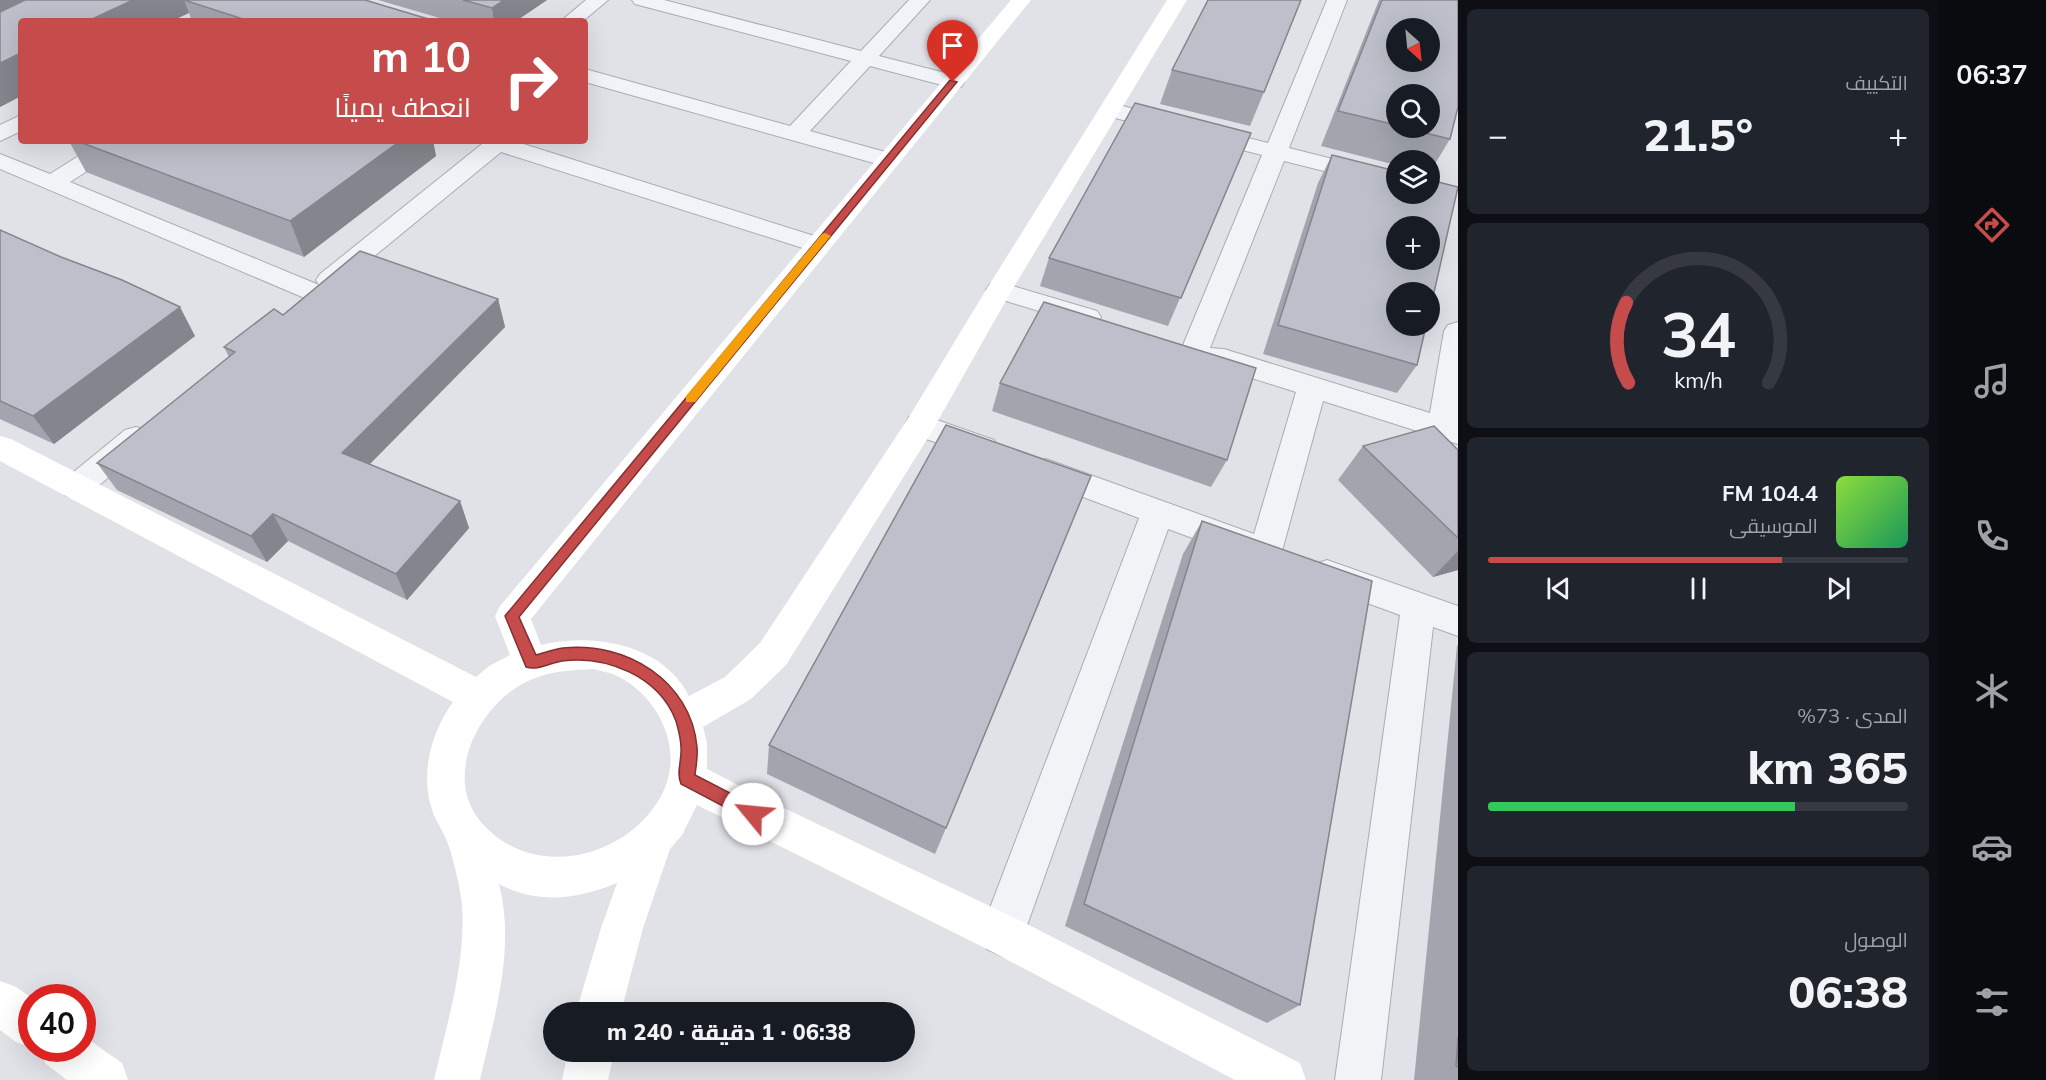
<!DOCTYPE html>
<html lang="ar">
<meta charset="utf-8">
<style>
:root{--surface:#171b24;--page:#20242c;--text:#f1f3f6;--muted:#9ea1a6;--line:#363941;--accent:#c64b4b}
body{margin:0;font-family:Mulish,Cairo,sans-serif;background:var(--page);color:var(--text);direction:rtl;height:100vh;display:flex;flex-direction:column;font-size:22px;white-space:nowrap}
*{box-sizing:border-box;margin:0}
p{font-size:20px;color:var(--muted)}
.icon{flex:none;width:33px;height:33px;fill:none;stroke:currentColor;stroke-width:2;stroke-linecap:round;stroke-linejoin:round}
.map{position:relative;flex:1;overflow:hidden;direction:ltr}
.drawer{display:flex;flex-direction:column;gap:9px;padding:9px;background:#0d0f14;width:480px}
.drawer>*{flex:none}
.top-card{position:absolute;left:18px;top:18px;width:570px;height:126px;border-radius:6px;box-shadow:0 6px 24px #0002;direction:rtl;background:#c64b4b;color:#fff;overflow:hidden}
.needle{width:39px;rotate:153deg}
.buttons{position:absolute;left:1386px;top:18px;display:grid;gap:12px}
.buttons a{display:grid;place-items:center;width:54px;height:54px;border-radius:50%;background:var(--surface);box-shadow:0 6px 24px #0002;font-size:30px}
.speed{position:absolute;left:18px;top:984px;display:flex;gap:12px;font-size:30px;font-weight:700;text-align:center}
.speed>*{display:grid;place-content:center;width:78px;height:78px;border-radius:50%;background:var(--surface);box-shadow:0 6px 24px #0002;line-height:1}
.speed .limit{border:9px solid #d22;background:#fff;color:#111}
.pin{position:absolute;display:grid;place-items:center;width:51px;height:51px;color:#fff;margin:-62px -26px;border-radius:50% 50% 50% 0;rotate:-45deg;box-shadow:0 0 6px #0007}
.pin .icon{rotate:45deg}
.me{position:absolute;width:66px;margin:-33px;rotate:298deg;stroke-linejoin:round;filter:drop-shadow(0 0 4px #0008)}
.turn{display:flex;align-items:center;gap:21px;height:126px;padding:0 18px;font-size:27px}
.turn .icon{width:78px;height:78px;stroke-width:2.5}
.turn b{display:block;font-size:42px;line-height:51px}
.big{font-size:45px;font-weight:800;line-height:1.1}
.drawer .card{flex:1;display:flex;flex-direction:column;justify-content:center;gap:9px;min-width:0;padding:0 21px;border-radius:9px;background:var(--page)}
.drawer .dial{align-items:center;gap:0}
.dial svg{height:156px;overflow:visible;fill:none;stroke:var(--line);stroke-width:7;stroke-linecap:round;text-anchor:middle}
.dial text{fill:var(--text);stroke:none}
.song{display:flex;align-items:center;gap:18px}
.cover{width:72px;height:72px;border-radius:9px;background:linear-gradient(135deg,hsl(90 70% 55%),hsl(150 70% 35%))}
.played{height:6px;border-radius:3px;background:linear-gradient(90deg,var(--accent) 70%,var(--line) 70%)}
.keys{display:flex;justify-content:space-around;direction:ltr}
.heat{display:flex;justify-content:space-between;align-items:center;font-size:33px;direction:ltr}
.charge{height:9px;border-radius:4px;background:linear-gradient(90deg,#34c759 73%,var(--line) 0)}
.trip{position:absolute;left:543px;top:1002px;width:372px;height:60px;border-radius:30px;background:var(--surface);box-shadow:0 6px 24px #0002;font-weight:800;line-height:60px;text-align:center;direction:rtl}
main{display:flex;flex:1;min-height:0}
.dock{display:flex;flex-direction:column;width:108px;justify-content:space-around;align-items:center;background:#090b0e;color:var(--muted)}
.dock .icon{width:42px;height:42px}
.dock .active{color:var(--accent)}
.dock b{font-size:27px;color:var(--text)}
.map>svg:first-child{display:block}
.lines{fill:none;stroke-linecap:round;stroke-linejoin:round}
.street-casing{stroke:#a9acb5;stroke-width:2}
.street{fill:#f2f3f6;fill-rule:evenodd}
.secondary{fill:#fff;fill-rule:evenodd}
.wall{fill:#a3a5ae;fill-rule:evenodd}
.shaded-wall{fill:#84868d}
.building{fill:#bdc0ca;stroke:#84868d;stroke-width:1.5;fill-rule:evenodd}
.route{fill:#c64b4b;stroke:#813131;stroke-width:1.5}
.slow{fill:#f59e0b}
</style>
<main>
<nav class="dock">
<b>06:37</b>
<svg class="icon active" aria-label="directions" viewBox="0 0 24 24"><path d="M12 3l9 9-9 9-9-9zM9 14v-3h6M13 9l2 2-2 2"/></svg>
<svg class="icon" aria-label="music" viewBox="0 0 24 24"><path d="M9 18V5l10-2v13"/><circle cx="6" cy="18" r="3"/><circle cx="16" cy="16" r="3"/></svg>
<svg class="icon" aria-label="phone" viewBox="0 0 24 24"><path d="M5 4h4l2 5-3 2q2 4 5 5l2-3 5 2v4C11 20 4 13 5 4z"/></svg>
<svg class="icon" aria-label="climate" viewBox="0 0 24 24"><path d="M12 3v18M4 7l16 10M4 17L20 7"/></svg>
<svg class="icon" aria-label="car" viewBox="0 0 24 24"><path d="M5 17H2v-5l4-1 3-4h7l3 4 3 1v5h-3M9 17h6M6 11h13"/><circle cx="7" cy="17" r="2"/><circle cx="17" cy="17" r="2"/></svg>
<svg class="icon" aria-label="filters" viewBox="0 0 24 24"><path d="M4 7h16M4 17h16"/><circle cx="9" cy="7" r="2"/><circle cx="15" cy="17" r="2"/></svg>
</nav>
<section class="drawer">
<div class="card"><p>التكييف</p>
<div class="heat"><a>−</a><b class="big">21.5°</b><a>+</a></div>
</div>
<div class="card dial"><svg viewBox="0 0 100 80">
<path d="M14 69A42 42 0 1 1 86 69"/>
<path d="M14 69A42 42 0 0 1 13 28" stroke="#c64b4b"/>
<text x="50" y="56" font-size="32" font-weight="700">34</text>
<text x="50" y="72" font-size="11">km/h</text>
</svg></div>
<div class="card">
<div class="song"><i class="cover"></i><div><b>104.4 FM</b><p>الموسيقى</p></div></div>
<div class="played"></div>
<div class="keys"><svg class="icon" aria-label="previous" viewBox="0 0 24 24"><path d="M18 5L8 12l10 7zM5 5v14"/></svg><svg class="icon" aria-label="pause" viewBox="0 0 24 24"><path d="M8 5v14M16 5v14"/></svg><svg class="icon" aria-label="next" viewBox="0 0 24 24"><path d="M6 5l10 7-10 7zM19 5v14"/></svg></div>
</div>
<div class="card"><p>المدى · 73%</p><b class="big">365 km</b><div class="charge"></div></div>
<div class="card"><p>الوصول</p><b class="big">06:38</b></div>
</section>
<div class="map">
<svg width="1458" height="1080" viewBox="0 0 1458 1080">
<rect width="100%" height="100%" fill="#e0e2e8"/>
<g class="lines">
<g class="street-casing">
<g id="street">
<path d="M586 0H608L583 21H561Z"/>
<path d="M632 0H664L861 51 909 0H930L879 56 961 77 964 82 961 87 953 88 870 66 810 131 896 155 900 160 896 165 888 167 585 82V69L790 126 851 61 635 4Z"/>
<path d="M1327 0H1347L1289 148 1396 175V189L1284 161 1210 348 1224 349 1430 413 1444 331 1448 325 1458 322V444L1323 401 1282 551 1277 560 1265 564 1253 560 1250 554 1242 556 1168 529 1024 934 1017 949 1002 956 987 949 980 934 1139 518 1035 479 1030 471 1035 463 1046 459 1254 534 1296 392 1204 363 1201 358 1195 359 1185 357 1181 350 1262 155 1103 115 1100 110 1103 105 1111 103 1268 143Z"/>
<path d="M21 115V131L0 141V125Z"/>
<path d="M102 141H129L126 146 70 182 319 285 316 280 320 274 482 144 480 141H514L827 240 831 245 827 250 818 253 809 250 501 152 338 286 329 288 323 287 327 293 323 299 314 302 0 169V154L50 174Z"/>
<path d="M999 282 1097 311 1101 317 1097 323 1087 326 990 296 986 290 990 284Z"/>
<path d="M920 414 994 440 998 448 994 456 983 459 909 433 905 425 909 417Z"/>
<path d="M136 427 147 430 151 438 147 446 87 495 76 499 65 495 60 487 65 479 125 430Z"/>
<path d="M1327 560 1458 606V636L1433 627 1381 1080H1335L1400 615 1315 584 1310 574 1315 564Z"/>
</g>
</g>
<use href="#street" class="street"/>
<g class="secondary">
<path d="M1011 0H1031L531 619 541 645C593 632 663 644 689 696L725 677 760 643 909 417 986 290 1167 0H1187L1012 290 931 433 786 665 751 699 703 727 707 743V769L767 800 1017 919 1300 1063 1306 1080H1235L987 949 697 805 682 835 670 849 643 928 621 1012H576L601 928 617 883C577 899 538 905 499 884 516 949 494 1017 480 1080H434C447 1023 466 964 462 905 461 890 452 852 446 839 442 829 435 820 432 810 420 773 431 733 453 702L0 461V436L11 439 476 677 489 666 510 655 495 616 500 606ZM593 669C600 671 608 672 615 675 659 695 686 751 661 796 626 860 531 881 481 822 440 774 483 697 535 678 553 671 574 670 593 669Z"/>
<path d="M0 981 16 987 32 998V1048L16 1042 0 1030Z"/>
<path d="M82 1035 122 1063 128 1080H67L46 1064 39 1048H82Z"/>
<path d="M568 1052H614L608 1080H562Z"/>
</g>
</g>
<g class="wall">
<path d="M0 0H365L435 21H192L189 13 21 21V96L0 107Z"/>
<path d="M378 0H547L516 21H450Z"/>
<path d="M1379 0H1458L1450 139 1430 172V160H1396V165L1321 146ZM1396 94 1430 128H1396Z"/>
<path d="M1172 70 1264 92 1250 126 1160 104Z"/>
<path d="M1251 133 1168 326 1040 286 1049 258Z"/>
<path d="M69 141H433L436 156 304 257 86 172Z"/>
<path d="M1332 155 1417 365 1397 393 1263 354 1318 183Z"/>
<path d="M0 230 195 336 54 444 0 419Z"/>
<path d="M498 299 505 327 370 464 460 501 469 528 407 600 288 541 267 562 117 490 97 463 229 357 224 347 283 315Z"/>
<path d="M1000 383 1227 460 1211 487 992 411Z"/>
<path d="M1363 446 1458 450V570L1433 577 1338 480Z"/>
<path d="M1202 521 1300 1005 1267 1023 1065 926 1183 554Z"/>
<path d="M1458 645V1080H1414L1457 646Z"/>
<path d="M769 745 946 828 935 854 767 774Z"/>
</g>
<g class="shaded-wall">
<path d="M0 0H67L0 34Z"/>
<path d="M133 0H187H184L189 13 172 21H88Z"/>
<path d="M504 0H547L516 21H494L492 8Z"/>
<path d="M21 53V96L0 107V63Z"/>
<path d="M400 141H433L436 156 304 257 290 221Z"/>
<path d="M498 299 505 327 354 480 342 453Z"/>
<path d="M180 307 195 336 54 444 33 416Z"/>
<path d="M460 501 469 528 407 600 396 574Z"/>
<path d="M273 514 288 541 267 562 251 536Z"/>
<path d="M1458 551V570L1433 577Z"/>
</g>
<g class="building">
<path d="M25 0H133L88 21H21V53L0 63V12Z"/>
<path d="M184 0H365L435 21H249Z"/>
<path d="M463 0H504L492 8Z"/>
<path d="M1208 0H1301L1264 92 1172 70Z"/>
<path d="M1382 0H1458V107L1450 139 1405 128H1430V94H1396V125L1338 111ZM1396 28H1430V62H1396Z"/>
<path d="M1135 103 1251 133 1181 298 1049 258Z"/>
<path d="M77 141H400L290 221Z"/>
<path d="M1332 155 1396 171V194H1430V180L1458 187 1430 310V292H1396V326H1426L1417 365 1278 325ZM1396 226H1430V260H1396Z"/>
<path d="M0 230 61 257 122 280 180 307 33 416 0 401Z"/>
<path d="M360 251 498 299 342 453 460 501 396 574 273 514 251 536 97 463 235 352 224 347 274 309 283 315Z"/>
<path d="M1044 302 1256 368 1227 460 1000 383Z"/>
<path d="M946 425 1091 476 946 828 769 745Z"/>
<path d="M1434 426 1458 450V538L1363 446Z"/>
<path d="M1202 521 1372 581 1300 1005 1084 904Z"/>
<path d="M1458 1037V1067L1456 1066Z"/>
</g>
<path class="route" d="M950 80 957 82 519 617 536 655C544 653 554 649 563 648 626 641 691 681 697 747 698 756 696 766 695 775L759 808 762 814 759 819 753 822 681 784C676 773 682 760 681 748 681 740 678 728 676 721 659 676 606 655 562 661 550 663 537 671 526 667L505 616Z"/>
<path class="slow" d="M825 233 831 236 829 238 695 402H686V396L822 234Z"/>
</svg>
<div class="buttons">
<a><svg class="needle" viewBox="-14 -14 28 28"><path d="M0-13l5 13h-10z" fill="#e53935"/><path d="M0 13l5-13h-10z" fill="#9ea1a6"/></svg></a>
<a><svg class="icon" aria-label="search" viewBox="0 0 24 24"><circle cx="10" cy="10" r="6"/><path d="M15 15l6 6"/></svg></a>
<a><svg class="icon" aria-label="layers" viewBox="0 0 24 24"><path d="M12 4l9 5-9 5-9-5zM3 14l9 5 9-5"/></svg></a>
<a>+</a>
<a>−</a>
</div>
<div class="speed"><div class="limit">40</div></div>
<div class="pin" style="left:953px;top:82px;background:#d93025"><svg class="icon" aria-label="arrive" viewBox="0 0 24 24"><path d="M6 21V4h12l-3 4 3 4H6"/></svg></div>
<svg class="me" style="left:753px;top:814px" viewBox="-20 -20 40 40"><circle r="19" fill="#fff"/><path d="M0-13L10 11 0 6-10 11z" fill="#c64b4b"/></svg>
<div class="trip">06:38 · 1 دقيقة · 240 m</div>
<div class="top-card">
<div class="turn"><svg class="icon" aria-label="right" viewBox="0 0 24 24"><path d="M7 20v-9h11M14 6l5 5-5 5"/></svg><div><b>10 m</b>انعطف يمينًا</div></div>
</div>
</div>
</main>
